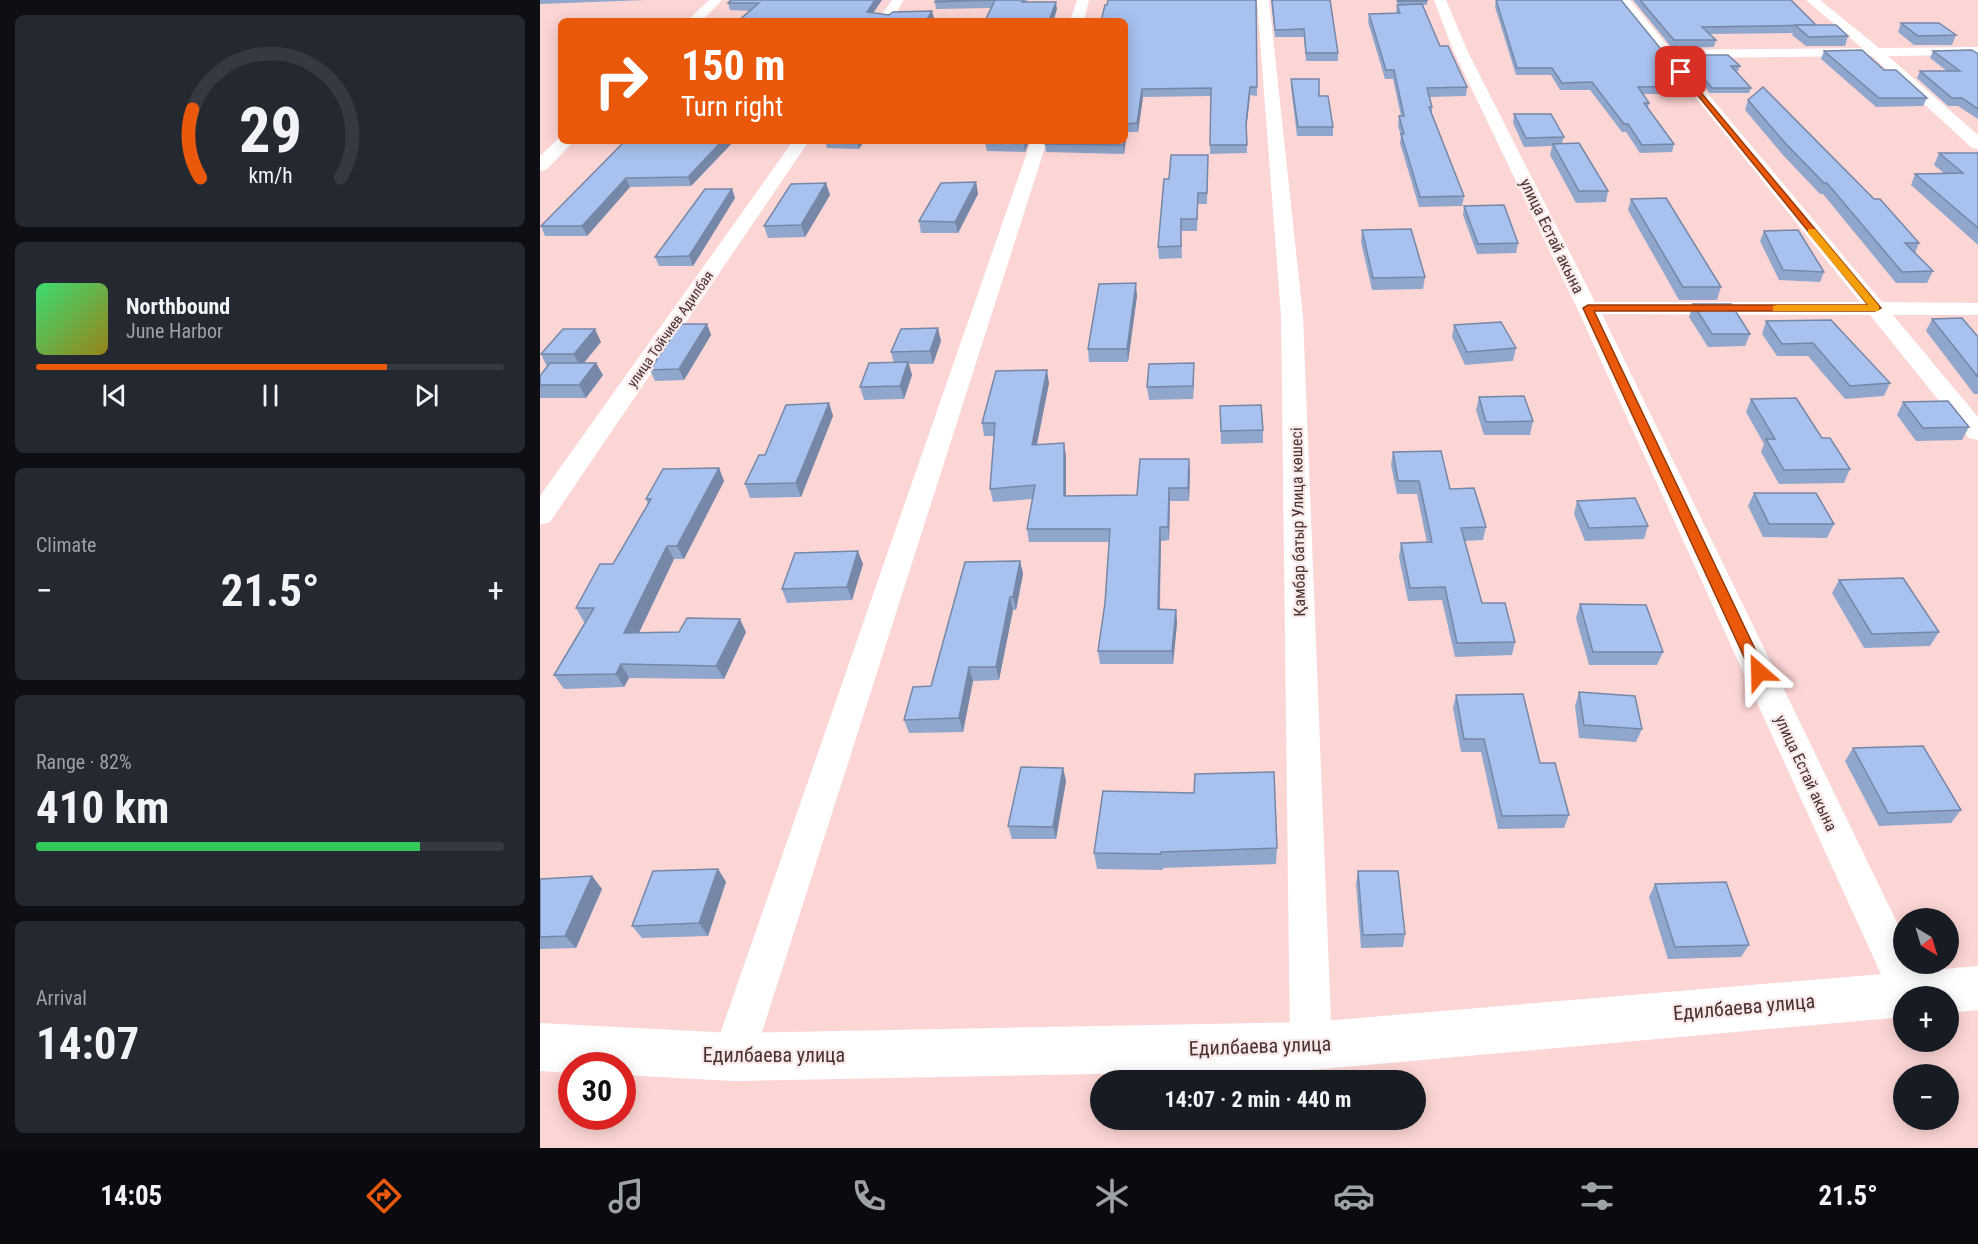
<!DOCTYPE html>
<meta charset="utf-8">
<style>
:root{--surface:#171b24;--page:#242831;--text:#f1f3f6;--muted:#9ea1a6;--line:#363941;--accent:#ea580c}
body{margin:0;font-family:"Roboto Condensed",sans-serif;background:var(--page);color:var(--text);height:100vh;display:flex;flex-direction:column;font-size:22px;white-space:nowrap}
*{box-sizing:border-box;margin:0}
p{font-size:20px;color:var(--muted)}
.icon{flex:none;width:33px;height:33px;fill:none;stroke:currentColor;stroke-width:2;stroke-linecap:round;stroke-linejoin:round}
.map{position:relative;flex:1;overflow:hidden}
.panel{display:flex;flex-direction:column;gap:15px;padding:15px;background:#0d0f14;width:540px}
.panel>*{flex:none}
.guide{position:absolute;left:18px;top:18px;width:570px;height:126px;border-radius:9px;box-shadow:0 3px 15px #0003;background:#ea580c;color:#fff;overflow:hidden}
.needle{width:39px;rotate:142deg}
.fabs{position:absolute;left:1353px;top:908px;display:grid;gap:12px}
.fabs a{display:grid;place-items:center;width:66px;height:66px;border-radius:50%;background:var(--surface);box-shadow:0 3px 15px #0003;font-size:30px}
.speed{position:absolute;left:18px;top:1052px;display:flex;gap:12px;font-size:30px;font-weight:700;text-align:center}
.speed>*{display:grid;place-content:center;width:78px;height:78px;border-radius:50%;background:var(--surface);box-shadow:0 3px 15px #0003;line-height:1}
.speed .limit{border:9px solid #d22;background:#fff;color:#111}
.pin{position:absolute;display:grid;place-items:center;width:51px;height:51px;color:#fff;margin:-26px;border-radius:12px;box-shadow:0 3px 9px #0006}
.me{position:absolute;width:66px;margin:-33px;rotate:335deg;stroke-linejoin:round;filter:drop-shadow(0 0 4px #0008)}
.turn{display:flex;align-items:center;gap:21px;height:126px;padding:0 24px;font-size:27px}
.turn .icon{width:78px;height:78px;stroke-width:2.5}
.turn b{display:block;font-size:42px;line-height:51px}
.big{font-size:45px;font-weight:700;line-height:1.1}
.panel .card{flex:1;display:flex;flex-direction:column;justify-content:center;gap:9px;min-width:0;padding:0 21px;border-radius:9px;background:var(--page)}
.panel .dial{align-items:center;gap:0}
.dial svg{height:156px;overflow:visible;fill:none;stroke:var(--line);stroke-width:7;stroke-linecap:round;text-anchor:middle}
.dial text{fill:var(--text);stroke:none}
.song{display:flex;align-items:center;gap:18px}
.cover{width:72px;height:72px;border-radius:9px;background:linear-gradient(135deg,hsl(140 70% 55%),hsl(50 70% 35%))}
.played{height:6px;border-radius:3px;background:linear-gradient(90deg,var(--accent) 75%,var(--line) 75%)}
.keys{display:flex;justify-content:space-around;direction:ltr}
.heat{display:flex;justify-content:space-between;align-items:center;font-size:33px;direction:ltr}
.charge{height:9px;border-radius:4px;background:linear-gradient(90deg,#34c759 82%,var(--line) 0)}
.trip{position:absolute;left:550px;top:1070px;width:336px;height:60px;border-radius:30px;background:var(--surface);box-shadow:0 3px 15px #0003;font-weight:700;line-height:60px;text-align:center}
.tabs{display:flex;height:96px;justify-content:space-around;align-items:center;background:#090b0e;color:var(--muted)}
.tabs .icon{width:42px;height:42px}
.tabs .current{color:var(--accent)}
.tabs b{font-size:27px;color:var(--text)}
main{display:flex;flex:1;min-height:0}
.map>svg:first-child{display:block}
.lines{fill:none;stroke-linecap:round;stroke-linejoin:round}
.street{fill:#fff;fill-rule:evenodd}
.secondary{fill:#fff;fill-rule:evenodd}
.wall{fill:#90a6cd}
.shaded-wall{fill:#7687a7}
.building{fill:#a8c1ee;stroke:#7687a7;stroke-width:1.5}
.route{fill:#ea580c;stroke:#983908;stroke-width:1.5}
.slow{fill:#f59e0b}
.labels{text-anchor:middle;dominant-baseline:central;stroke-width:4.5;stroke-linejoin:round;paint-order:stroke}
.far-street-label{font-size:14px;fill:#493130;stroke:#f7eae9}
.street-label{font-size:16px;fill:#493130;stroke:#f7eae9}
.near-street-label{font-size:20px;fill:#493130;stroke:#f7eae9}
</style>
<main>
<section class="panel">
<div class="card dial"><svg viewBox="0 0 100 80">
<path d="M14 69A42 42 0 1 1 86 69"/>
<path d="M14 69A42 42 0 0 1 10 34" stroke="#ea580c"/>
<text x="50" y="56" font-size="32" font-weight="700">29</text>
<text x="50" y="72" font-size="11">km/h</text>
</svg></div>
<div class="card">
<div class="song"><i class="cover"></i><div><b>Northbound</b><p>June Harbor</p></div></div>
<div class="played"></div>
<div class="keys"><svg class="icon" aria-label="previous" viewBox="0 0 24 24"><path d="M18 5L8 12l10 7zM5 5v14"/></svg><svg class="icon" aria-label="pause" viewBox="0 0 24 24"><path d="M8 5v14M16 5v14"/></svg><svg class="icon" aria-label="next" viewBox="0 0 24 24"><path d="M6 5l10 7-10 7zM19 5v14"/></svg></div>
</div>
<div class="card"><p>Climate</p>
<div class="heat"><a>−</a><b class="big">21.5°</b><a>+</a></div>
</div>
<div class="card"><p>Range · 82%</p><b class="big">410 km</b><div class="charge"></div></div>
<div class="card"><p>Arrival</p><b class="big">14:07</b></div>
</section>
<div class="map">
<svg width="1438" height="1148" viewBox="0 0 1438 1148">
<rect width="100%" height="100%" fill="#fcd6d4"/>
<g class="lines">
<g class="street">
<path d="M169 0H182L162 21H147Z"/>
<path d="M352 0H364L351 21H337Z"/>
<path d="M537 0H549L544 21H530Z"/>
<path d="M717 0H729L763 316 792 1046 786 1061 771 1067 756 1061 750 1046 741 316Z"/>
<path d="M894 0H906L927 50 1055 302H1320L1077 0H1090L1131 50 1322 48 1266 0H1280L1339 48 1438 47V55L1348 56 1438 135V149L1432 148 1332 56 1138 58 1342 302 1438 303V315H1353L1438 417V440L1429 438 1330 315 1062 314 1364 937V963H1376L1390 993 1389 996H1364V1010L1356 1007 1037 308 913 50Z"/>
<path d="M20 137 21 141H34L6 170 0 171V156Z"/>
<path d="M253 141H269L10 522 0 525V496Z"/>
<path d="M491 141H507L214 1057 208 1072 193 1078 178 1072 172 1057Z"/>
</g>
<path class="secondary" d="M1438 966V1010L1408 1013V996H1364V1017L771 1070 193 1081 82 1075V1065H32V1073L0 1071V1023L193 1033 771 1022Z"/>
</g>
<g class="wall">
<path d="M0 0H106L0 4Z"/>
<path d="M191 0H342L333 13 349 15 394 18 392 21H199L211 11 190 10 188 3Z"/>
<path d="M487 0 486 2 517 9 513 21 452 8 396 9 395 2Z"/>
<path d="M716 0 717 96 710 95 706 130 707 153 670 154 671 96 603 97 598 132H587L584 154 506 152 505 144 585 21Z"/>
<path d="M731 0H790L798 53V61H766L764 37H735Z"/>
<path d="M856 0H887V5H882L900 46 927 87 926 96 890 97 892 107V114L924 196 922 206 879 207 860 143 861 136 858 126 859 116H861L853 79H845L828 22 829 14 856 13 857 5H858Z"/>
<path d="M956 0 1151 86 1149 94H1103L1109 103 1108 108 1134 144 1132 152 1100 153 1086 132H1082L1050 90H1020L1011 75H976L955 7Z"/>
<path d="M1093 0H1251L1276 25 1308 36 1305 46H1266L1252 35 1253 33 1170 34 1176 40 1174 47 1132 48Z"/>
<path d="M1361 23 1416 35 1412 45H1374L1358 32Z"/>
<path d="M1284 51 1344 70 1387 98 1383 106 1336 107 1281 59Z"/>
<path d="M1393 51 1438 54V119L1418 106H1408L1377 78 1380 71H1407L1390 58Z"/>
<path d="M1144 55 1200 66 1198 71H1196L1211 88 1209 93H1170L1143 60Z"/>
<path d="M751 79 779 96 793 127V136H757L751 87Z"/>
<path d="M1208 100 1334 199 1379 243 1375 253 1393 271 1387 283H1356L1283 194H1280L1242 154 1205 110Z"/>
<path d="M974 114 1024 137 1022 143 1068 191 1066 202 1036 203 1010 155 1012 146 984 147 973 123Z"/>
<path d="M85 141H194L151 186 90 187 47 236H5L1 226Z"/>
<path d="M285 141H324L319 149 287 148Z"/>
<path d="M489 141 485 152 447 151 445 143Z"/>
<path d="M1399 153H1438V245L1371 185 1375 174 1404 173 1394 165Z"/>
<path d="M668 155 667 204H658L657 231H641L642 258 619 259 618 247 629 179Z"/>
<path d="M436 182 438 194 418 233H381L379 221Z"/>
<path d="M286 183 290 195 265 237 228 238 224 226Z"/>
<path d="M192 189 195 198 153 266H119L115 257Z"/>
<path d="M1091 199 1181 287 1177 300H1139L1088 210Z"/>
<path d="M924 206 978 243 976 253 937 254 923 215Z"/>
<path d="M822 230 885 277 883 289 832 290 821 242Z"/>
<path d="M1224 231 1284 272 1280 282 1239 280 1220 241Z"/>
<path d="M597 296 588 362H549L548 349Z"/>
<path d="M1153 304 1210 334 1205 346 1168 347 1149 317Z"/>
<path d="M1392 319 1438 337V394H1434L1386 331Z"/>
<path d="M1291 320 1350 383 1344 396 1305 399 1268 356H1237L1222 334 1226 321Z"/>
<path d="M167 324 171 335 144 380 115 381 110 370Z"/>
<path d="M914 325 976 348 973 361 925 365 912 337Z"/>
<path d="M401 341 393 364H369L372 375 364 399 324 400 320 387 354 363 351 352Z"/>
<path d="M61 342 44 363 63 375 46 398H0V376L7 367 1 354Z"/>
<path d="M654 376 653 399 609 400 607 387Z"/>
<path d="M509 383 497 445 526 456V496L597 495 650 472 649 501H630L629 540 621 541 620 610H636L637 623 633 664H560L558 651 565 603 569 542H489L487 529 493 499 453 502 450 489 454 436H444L442 423Z"/>
<path d="M939 397 993 421 990 435H944L936 410Z"/>
<path d="M1211 399 1310 469 1304 483 1239 484 1221 452 1224 444 1206 412Z"/>
<path d="M1363 402 1429 427 1422 440 1376 441 1357 415Z"/>
<path d="M289 403 293 416 261 497 210 498 205 484 225 455Z"/>
<path d="M680 406 723 430V443L681 444Z"/>
<path d="M853 452 910 489 946 527 943 540 925 541 942 603 975 642 972 655 915 657 902 600 868 601 859 557 861 543H887L877 494H857L851 465Z"/>
<path d="M179 468 184 481 144 559H134L99 633 206 632 184 679 89 678 84 687 24 689 14 675 45 622H44L36 608 73 564 108 504 106 499Z"/>
<path d="M1214 493 1294 524 1287 538 1223 537 1208 506Z"/>
<path d="M1037 501 1108 526 1104 539 1045 541 1034 514Z"/>
<path d="M480 561 483 574 476 610H473L459 680 433 681 423 732 369 733 364 720 391 686Z"/>
<path d="M323 564 312 600 247 603 242 589Z"/>
<path d="M1299 580 1399 632 1390 646 1324 648 1292 593Z"/>
<path d="M1040 604 1123 652 1117 665H1049L1036 618Z"/>
<path d="M1039 692 1102 729 1096 742 1039 738 1035 706Z"/>
<path d="M916 695 1000 763 1029 815 1024 828 958 829 941 752H921L913 708Z"/>
<path d="M1313 748 1421 810 1411 823 1339 826 1305 761Z"/>
<path d="M523 768 526 781 516 839H472L468 826Z"/>
<path d="M737 848 736 864 623 868V870L557 869 554 853Z"/>
<path d="M178 869 186 882 168 936 102 938 92 926Z"/>
<path d="M818 871 865 934 863 947 821 948 816 884Z"/>
<path d="M52 876 62 889 36 948 0 949V879Z"/>
<path d="M1115 884 1209 945 1201 957 1128 959 1109 897Z"/>
</g>
<g class="shaded-wall">
<path d="M335 0H342L328 20 327 12Z"/>
<path d="M516 2 517 9 513 21H511L510 18Z"/>
<path d="M392 11 394 18 392 21H386Z"/>
<path d="M710 87V95L706 132V123Z"/>
<path d="M602 89 603 97 598 132 597 123Z"/>
<path d="M586 124 587 132 584 154 583 145 584 141H585Z"/>
<path d="M182 141H194L151 186 148 177Z"/>
<path d="M317 141H324L319 149Z"/>
<path d="M484 141H489L485 152 484 143Z"/>
<path d="M86 178 90 187 47 236 42 226Z"/>
<path d="M436 182 438 194 418 233 415 222Z"/>
<path d="M286 183 290 195 265 237 261 225Z"/>
<path d="M192 189 195 198 153 266 149 256Z"/>
<path d="M596 283 597 296 588 362 587 349Z"/>
<path d="M167 324 171 335 144 380 139 369Z"/>
<path d="M398 328 401 341 393 364 390 351Z"/>
<path d="M55 329 61 342 40 367 34 354Z"/>
<path d="M368 362 372 375 364 399 360 386Z"/>
<path d="M56 363 63 375 46 398 39 385Z"/>
<path d="M654 363V376L653 399V386Z"/>
<path d="M507 370 509 383 494 458 492 445Z"/>
<path d="M289 403 293 416 261 497 256 483Z"/>
<path d="M524 443 526 456V509L524 496Z"/>
<path d="M649 459 650 472 649 501 648 488Z"/>
<path d="M179 468 184 481 144 559 137 546Z"/>
<path d="M629 488 630 501 629 540 628 527Z"/>
<path d="M620 527 621 541 619 623 618 609Z"/>
<path d="M127 546 134 559 92 647 84 633Z"/>
<path d="M318 551 323 564 312 600 307 587Z"/>
<path d="M480 561 483 574 476 610 473 597Z"/>
<path d="M470 597 473 610 459 680 456 667Z"/>
<path d="M636 610 637 623 633 664 632 651Z"/>
<path d="M200 619 206 632 184 679 176 666Z"/>
<path d="M81 664 89 678 84 687 76 674Z"/>
<path d="M429 667 433 681 423 732 419 718Z"/>
<path d="M523 768 526 781 516 839 513 827Z"/>
<path d="M178 869 186 882 168 936 159 923Z"/>
<path d="M52 876 62 889 36 948 25 936Z"/>
</g>
<g class="building">
<path d="M191 0H335L327 12 349 15 353 12 392 11 386 21H198L219 3H188Z"/>
<path d="M396 0H483L482 2H516L510 18H513L511 21H445L455 0 395 2Z"/>
<path d="M568 0H716L717 87H710L706 123 707 145H670L671 88 602 89 597 123 586 124 585 132V21H561L565 5H567Z"/>
<path d="M732 0H790L798 53H766L764 29 735 30Z"/>
<rect x="858" y="0" width="29" height="1"/>
<path d="M956 0H1081L1151 86 1098 87 1109 103H1104L1134 144 1102 145 1088 124H1084L1052 82 1022 83 1012 68H977Z"/>
<path d="M1100 0H1251L1276 25 1162 27 1176 40H1134Z"/>
<path d="M882 4 900 46H908L927 87 887 88 892 107H889L924 196 880 197 861 134H864L859 116H864L854 70H846L829 14 860 13 857 5Z"/>
<path d="M1361 23H1399L1416 35 1378 36Z"/>
<path d="M1255 25H1296L1308 36 1269 37Z"/>
<path d="M1322 50 1344 70H1356L1387 98H1339L1284 51Z"/>
<path d="M1432 50 1438 54V109L1422 98H1412L1380 71H1420L1393 51Z"/>
<path d="M1144 55H1188L1200 66H1191L1211 88H1172Z"/>
<path d="M751 79H779V96H788L793 127H758Z"/>
<path d="M1223 87 1334 199H1340L1379 243H1365L1393 271 1362 272 1287 183H1284L1246 144 1208 100Z"/>
<path d="M974 114H1011L1024 137 986 138Z"/>
<path d="M85 141H182L148 177 86 178 42 226H1Z"/>
<path d="M446 141H484V143H445Z"/>
<path d="M505 141H584L583 145 505 144Z"/>
<path d="M1039 143 1068 191H1039L1013 144Z"/>
<path d="M1399 153H1438V228L1375 174 1423 173Z"/>
<path d="M631 155H668L667 193H658L657 219H641V246L618 247 624 179H629Z"/>
<path d="M436 182 415 222 379 221 401 183Z"/>
<path d="M286 183 261 225 224 226 251 184Z"/>
<path d="M165 189H192L149 256 115 257Z"/>
<path d="M1126 198 1181 287H1143L1091 199Z"/>
<path d="M964 205 978 243 938 244 924 206Z"/>
<path d="M871 229 885 277 833 278 822 230Z"/>
<path d="M1258 230 1284 272 1243 270 1224 231Z"/>
<path d="M596 283 587 349H548L559 284Z"/>
<path d="M1153 304H1191L1210 334H1172Z"/>
<path d="M1422 318 1438 337V377L1392 319Z"/>
<path d="M1291 320 1350 383 1310 386 1273 343 1242 344 1226 321Z"/>
<path d="M961 322 976 348 927 352 914 325Z"/>
<path d="M140 324H167L139 369 110 370Z"/>
<path d="M398 328 390 351 351 352 361 329Z"/>
<path d="M23 329H55L34 354H1Z"/>
<path d="M368 362 360 386 320 387 329 363Z"/>
<path d="M10 363H56L39 385H0V376Z"/>
<path d="M654 363 653 386 607 387 609 364Z"/>
<path d="M507 370 492 445 524 443V496L597 495 600 459H649L648 488H629L628 527H620L618 609 636 610 632 651H558L565 603 570 529H487L495 485 450 489 455 423H442L456 371Z"/>
<path d="M984 396 993 421 946 422 939 397Z"/>
<path d="M1256 398 1282 438H1290L1310 469 1244 470 1226 439H1235L1211 399Z"/>
<path d="M1408 401 1429 427 1383 428 1363 402Z"/>
<path d="M289 403 256 483 205 484 219 455H225L246 405Z"/>
<path d="M721 405 723 430 681 431 680 406Z"/>
<path d="M901 451 910 489 934 488 946 527 921 528 942 603H965L975 642 917 643 905 587 870 588 861 543 892 542 879 481H858L853 452Z"/>
<path d="M179 468 137 546H127L84 633 139 632 147 618 200 619 176 666 81 664 76 674 14 675 54 608H36L60 564H73L111 499H106L123 469Z"/>
<path d="M1214 493H1276L1294 524H1229Z"/>
<path d="M1095 498 1108 526 1049 528 1037 501Z"/>
<path d="M318 551 307 587 242 589 255 553Z"/>
<path d="M480 561 473 597H470L456 667H429L419 718 364 720 373 687 391 686 425 562Z"/>
<path d="M1363 578 1399 632 1332 634 1299 580Z"/>
<path d="M1040 604 1106 605 1123 652H1053Z"/>
<path d="M1039 692 1095 696 1102 729 1044 725Z"/>
<path d="M983 694 1000 763H1015L1029 815 962 816 944 739H924L916 695Z"/>
<path d="M1383 746 1421 810 1348 813 1313 748Z"/>
<path d="M481 767 523 768 513 827 468 826Z"/>
<path d="M734 772 737 848 621 852V854L554 853 563 791 654 793 655 774Z"/>
<path d="M178 869 159 923 92 926 113 871Z"/>
<path d="M818 871H858L865 934 823 935Z"/>
<path d="M52 876 25 936 0 937V879Z"/>
<path d="M1186 882 1209 945 1135 947 1115 884Z"/>
</g>
<path class="route" d="M1138 71H1143L1341 308 1335 311H1054L1226 672 1219 678 1211 672 1043 308 1048 305H1328Z"/>
<path class="slow" d="M1268 229H1275L1339 306V311H1233V306L1237 305H1328L1268 233Z"/>
<g class="labels">
<g class="far-street-label">
<text transform="translate(130 329) rotate(-55)">улица Тойчиев Адилбая</text>
</g>
<g class="street-label">
<text transform="translate(1012 236) rotate(64)">улица Естай акына</text>
<text transform="translate(758 522) rotate(-91)">Қамбар батыр Улица көшесі</text>
<text transform="translate(1266 773) rotate(65)">улица Естай акына</text>
</g>
<g class="near-street-label">
<text transform="translate(1204 1007) rotate(-5)">Едилбаева улица</text>
<text transform="translate(720 1046) rotate(-2)">Едилбаева улица</text>
<text x="234" y="1055">Едилбаева улица</text>
</g>
</g>
</svg>
<div class="fabs">
<a><svg class="needle" viewBox="-14 -14 28 28"><path d="M0-13l5 13h-10z" fill="#e53935"/><path d="M0 13l5-13h-10z" fill="#9ea1a6"/></svg></a>
<a>+</a>
<a>−</a>
</div>
<div class="speed"><div class="limit">30</div></div>
<div class="pin" style="left:1141px;top:72px;background:#d93025"><svg class="icon" aria-label="arrive" viewBox="0 0 24 24"><path d="M6 21V4h12l-3 4 3 4H6"/></svg></div>
<svg class="me" style="left:1219px;top:672px" viewBox="-20 -20 40 40"><path d="M0-17L14 15 0 8-14 15z" fill="#ea580c" stroke="#fff" stroke-width="4"/></svg>
<div class="trip">14:07 · 2 min · 440 m</div>
<div class="guide">
<div class="turn"><svg class="icon" aria-label="right" viewBox="0 0 24 24"><path d="M7 20v-9h11M14 6l5 5-5 5"/></svg><div><b>150 m</b>Turn right</div></div>
</div>
</div>
</main>
<nav class="tabs">
<b>14:05</b>
<svg class="icon current" aria-label="directions" viewBox="0 0 24 24"><path d="M12 3l9 9-9 9-9-9zM9 14v-3h6M13 9l2 2-2 2"/></svg>
<svg class="icon" aria-label="music" viewBox="0 0 24 24"><path d="M9 18V5l10-2v13"/><circle cx="6" cy="18" r="3"/><circle cx="16" cy="16" r="3"/></svg>
<svg class="icon" aria-label="phone" viewBox="0 0 24 24"><path d="M5 4h4l2 5-3 2q2 4 5 5l2-3 5 2v4C11 20 4 13 5 4z"/></svg>
<svg class="icon" aria-label="climate" viewBox="0 0 24 24"><path d="M12 3v18M4 7l16 10M4 17L20 7"/></svg>
<svg class="icon" aria-label="car" viewBox="0 0 24 24"><path d="M5 17H2v-5l4-1 3-4h7l3 4 3 1v5h-3M9 17h6M6 11h13"/><circle cx="7" cy="17" r="2"/><circle cx="17" cy="17" r="2"/></svg>
<svg class="icon" aria-label="filters" viewBox="0 0 24 24"><path d="M4 7h16M4 17h16"/><circle cx="9" cy="7" r="2"/><circle cx="15" cy="17" r="2"/></svg>
<b>21.5°</b>
</nav>
